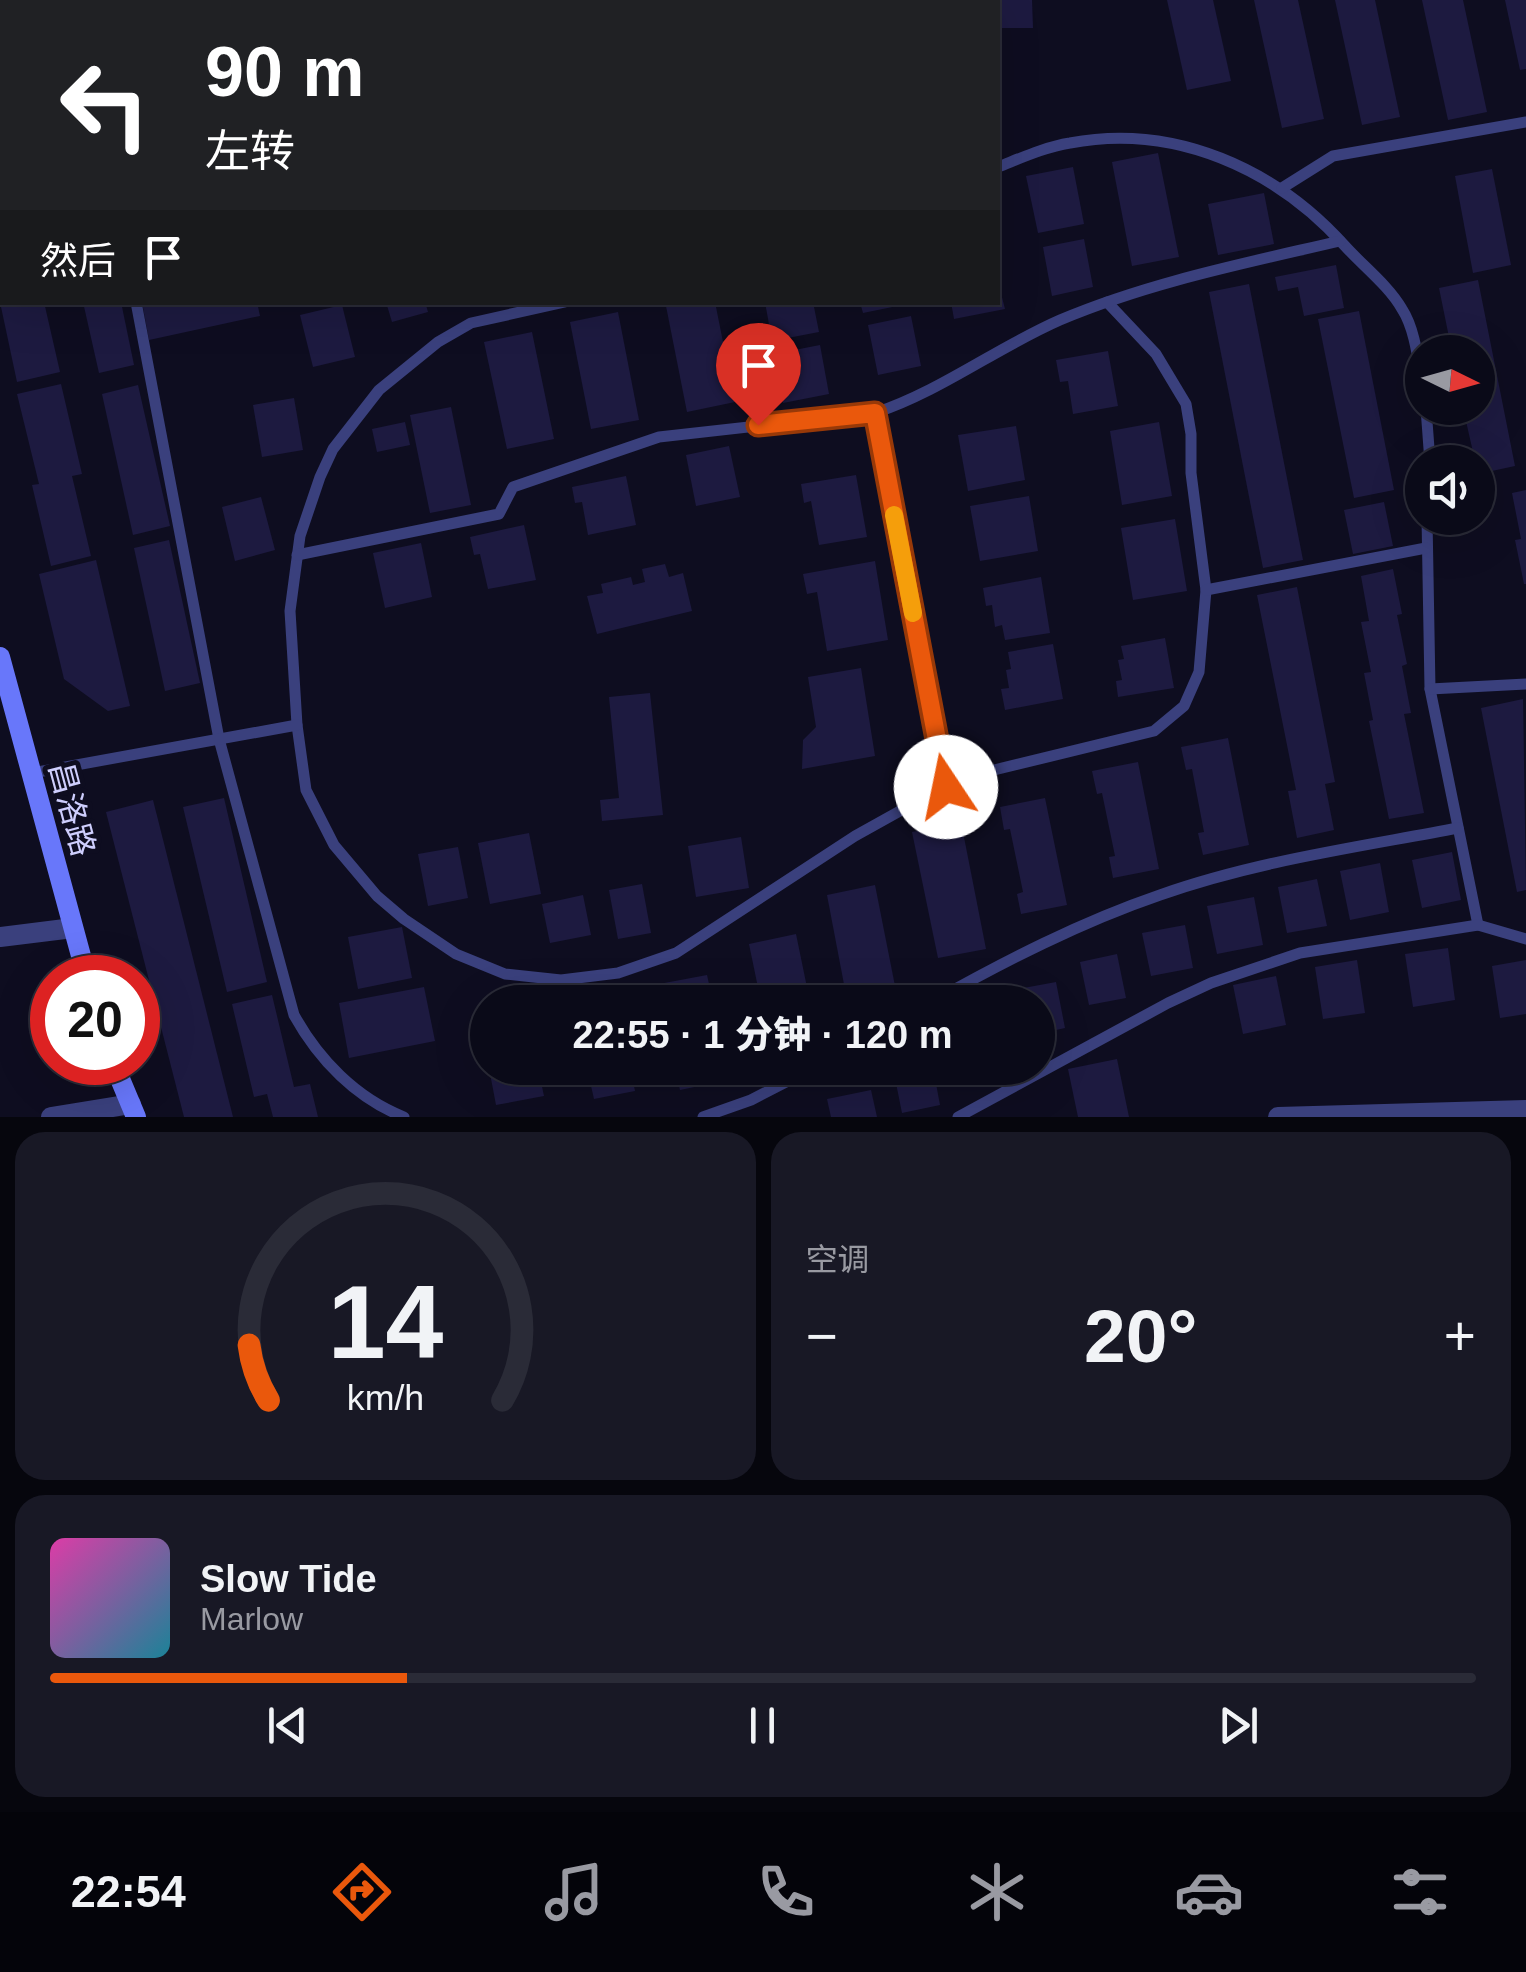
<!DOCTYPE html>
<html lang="zh">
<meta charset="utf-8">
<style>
:root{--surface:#0a0a18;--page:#181825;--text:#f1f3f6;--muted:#999aa2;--line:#2a2b37;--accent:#ea580c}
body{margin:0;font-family:Arial,"Noto Sans SC",sans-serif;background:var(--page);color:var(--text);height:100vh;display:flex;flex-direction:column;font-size:38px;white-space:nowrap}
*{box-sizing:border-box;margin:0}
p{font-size:32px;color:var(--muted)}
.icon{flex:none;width:55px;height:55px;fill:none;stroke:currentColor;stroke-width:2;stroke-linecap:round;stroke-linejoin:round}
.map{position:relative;height:1117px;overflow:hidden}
.side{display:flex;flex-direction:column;gap:15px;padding:15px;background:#06060d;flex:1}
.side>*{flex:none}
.guide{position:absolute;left:0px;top:0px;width:1000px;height:305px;box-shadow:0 10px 40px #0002,0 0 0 2px var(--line);background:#202124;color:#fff;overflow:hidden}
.needle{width:65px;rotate:95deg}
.buttons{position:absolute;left:1405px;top:335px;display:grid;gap:20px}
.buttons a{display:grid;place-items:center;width:90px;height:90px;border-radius:50%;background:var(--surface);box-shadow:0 10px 40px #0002,0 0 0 2px var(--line);font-size:50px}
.speed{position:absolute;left:30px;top:955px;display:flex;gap:20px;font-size:50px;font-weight:700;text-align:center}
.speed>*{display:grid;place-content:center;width:130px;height:130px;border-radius:50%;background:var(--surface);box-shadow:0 10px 40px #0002,0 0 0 2px var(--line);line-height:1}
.speed .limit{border:15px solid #d22;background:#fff;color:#111}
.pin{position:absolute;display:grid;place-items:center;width:85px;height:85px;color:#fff;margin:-102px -42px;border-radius:50% 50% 50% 0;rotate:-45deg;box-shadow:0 0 10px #0007}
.pin .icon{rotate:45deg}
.me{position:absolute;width:110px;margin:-55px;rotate:349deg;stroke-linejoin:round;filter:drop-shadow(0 0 8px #0008)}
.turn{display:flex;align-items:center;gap:35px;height:210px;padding:0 40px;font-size:45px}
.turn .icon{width:130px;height:130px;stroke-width:2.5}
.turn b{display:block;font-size:70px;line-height:85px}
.then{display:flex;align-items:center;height:95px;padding:0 40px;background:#0003;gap:20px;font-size:38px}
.big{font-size:75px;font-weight:800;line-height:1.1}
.side .tile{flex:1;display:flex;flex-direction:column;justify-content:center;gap:15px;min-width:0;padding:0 35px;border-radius:30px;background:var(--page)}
.side .dial{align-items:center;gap:0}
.dial svg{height:260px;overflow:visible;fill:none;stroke:var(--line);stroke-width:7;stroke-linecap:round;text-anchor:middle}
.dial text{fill:var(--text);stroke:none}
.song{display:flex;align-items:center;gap:30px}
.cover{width:120px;height:120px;border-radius:15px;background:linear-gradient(135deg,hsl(320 70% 55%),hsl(190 70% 35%))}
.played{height:10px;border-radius:5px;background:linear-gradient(90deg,var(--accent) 25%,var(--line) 25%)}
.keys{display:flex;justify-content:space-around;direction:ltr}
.heat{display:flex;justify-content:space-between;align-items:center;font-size:55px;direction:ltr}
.side .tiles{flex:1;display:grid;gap:15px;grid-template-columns:1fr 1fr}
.tile:last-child{grid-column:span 2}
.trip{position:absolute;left:470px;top:985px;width:585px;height:100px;border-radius:50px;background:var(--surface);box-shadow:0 10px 40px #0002,0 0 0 2px var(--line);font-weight:800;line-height:100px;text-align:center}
.tab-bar{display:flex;height:160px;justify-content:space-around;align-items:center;background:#04040a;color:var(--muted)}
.tab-bar .icon{width:70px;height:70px}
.tab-bar .active{color:var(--accent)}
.tab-bar b{font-size:45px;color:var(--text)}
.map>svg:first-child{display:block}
.building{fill:#1d1a40}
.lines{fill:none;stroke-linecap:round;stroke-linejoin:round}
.lane{stroke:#3a407d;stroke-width:11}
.street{stroke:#3a407d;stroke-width:20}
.secondary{stroke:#6877fa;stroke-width:20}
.route-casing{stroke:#983908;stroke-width:25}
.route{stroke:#ea580c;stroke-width:18}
.slow{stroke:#f59e0b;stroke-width:18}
.labels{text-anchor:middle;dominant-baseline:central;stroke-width:10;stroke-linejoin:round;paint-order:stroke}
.street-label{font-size:32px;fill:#cecefd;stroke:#0e0d20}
</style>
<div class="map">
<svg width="1526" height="1117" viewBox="0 0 1526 1117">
<rect width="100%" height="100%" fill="#0e0d20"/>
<g class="building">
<path d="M998 0H1032L1033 28H998Z"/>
<path d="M1167 0H1213L1231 81 1187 90Z"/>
<path d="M1254 0H1298L1324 119 1282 128Z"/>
<path d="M1335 0H1375L1400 117 1362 125Z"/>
<path d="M1422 0H1463L1487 112 1448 120Z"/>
<path d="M1505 0H1526V69L1520 70Z"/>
<path d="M1158 153 1179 257 1132 266 1112 162Z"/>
<path d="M1073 167 1084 224 1038 233 1026 176Z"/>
<path d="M1492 169 1511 265 1473 273 1455 176Z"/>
<path d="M1264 193 1274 244 1218 255 1208 204Z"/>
<path d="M1084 239 1093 287 1052 296 1043 247Z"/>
<path d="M1336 265 1344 308 1304 316 1298 287 1278 291 1275 277Z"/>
<path d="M1478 280 1515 466 1478 474 1463 408H1478V352H1452L1439 288Z"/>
<path d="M998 282 1005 309 954 319 951 302H998Z"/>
<path d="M1249 284 1303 560 1263 568 1209 292Z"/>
<path d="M0 302H44L60 372 17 382Z"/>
<path d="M83 302H121L134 365 99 373Z"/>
<path d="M142 302H257L260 316 149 340Z"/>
<path d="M386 302H425L428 312 392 322Z"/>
<path d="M685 302H715L735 402 687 412 666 306Z"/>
<path d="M765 302H813L819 332 772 341Z"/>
<path d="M860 302H907V304L863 313Z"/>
<path d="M342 305 355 357 313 367 300 315Z"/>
<path d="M1359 311 1394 490 1354 498 1318 319Z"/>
<path d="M618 312 639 420 591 429 570 322Z"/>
<path d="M911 316 921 366 878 375 868 325Z"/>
<path d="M532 332 554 439 507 449 484 342Z"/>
<path d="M820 345 829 394 783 403 774 354Z"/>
<path d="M1108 351 1118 406 1073 414 1068 381 1060 382 1056 360Z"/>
<path d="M61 384 82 474 72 476 91 556 51 566 32 485 39 484 17 394Z"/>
<path d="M138 385 170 526 133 535 102 394Z"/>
<path d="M294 398 303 450 262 457 253 405Z"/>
<path d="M451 407 471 505 430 513 410 415Z"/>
<path d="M405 422 410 445 377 452 372 429Z"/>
<path d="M1159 422 1172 496 1122 505 1110 431Z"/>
<path d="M1016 426 1025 480 968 491 958 435Z"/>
<path d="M729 446 740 497 696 506 686 455Z"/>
<path d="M856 475 867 537 819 545 811 501 804 503 801 484Z"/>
<path d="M626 476 636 525 588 535 582 502 575 503 572 487Z"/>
<path d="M1526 490V584H1524L1515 540 1521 539 1512 493Z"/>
<path d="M1029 496 1038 551 980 561 970 506Z"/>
<path d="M261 497 275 550 235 561 222 507Z"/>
<path d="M1384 502 1393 546 1353 554 1344 510Z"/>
<path d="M1175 519 1187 591 1133 600 1121 528Z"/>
<path d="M524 525 536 580 488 589 480 554 474 555 470 537Z"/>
<path d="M169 540 200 683 165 691 134 548Z"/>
<path d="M421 543 432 597 385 608 373 553Z"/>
<path d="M96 560 130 706 108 711 64 679 39 574Z"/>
<path d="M875 561 888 640 827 651 817 592 807 594 803 574Z"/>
<path d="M665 564 669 577 683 573 692 611 597 634 587 596 603 593 601 584 631 577 633 585 645 582 642 569Z"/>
<path d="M1393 569 1402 614 1397 615 1407 664 1402 666 1411 713 1404 714 1424 813 1389 819 1369 721 1373 720 1364 673 1371 672 1361 622 1369 621 1361 576Z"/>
<path d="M1041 577 1050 633 1005 640 1002 625 995 627 992 605 986 606 983 588Z"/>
<path d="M1297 587 1335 782 1325 784 1334 830 1297 838 1288 791 1296 790 1257 595Z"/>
<path d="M1165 638 1174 688 1118 697 1116 681 1122 680 1118 660 1124 659 1121 646Z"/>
<path d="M1053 644 1063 699 1005 710 1001 689 1009 688 1006 670 1011 669 1008 652Z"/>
<path d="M861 668 875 756 802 769 803 740 816 727 808 677Z"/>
<path d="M650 693 663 815 602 821 600 800 619 798 609 697Z"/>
<path d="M1523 699 1526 890 1517 892 1481 708Z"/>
<path d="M1228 738 1249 845 1203 855 1198 833 1204 832 1192 769 1186 770 1181 747Z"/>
<path d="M1138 762 1159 869 1113 878 1109 857 1115 856 1102 793 1097 794 1092 771Z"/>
<path d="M224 798 267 982 227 992 183 807Z"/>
<path d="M1045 798 1067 905 1021 914 1017 894 1023 892 1010 829 1004 830 1000 807Z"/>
<path d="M153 800 233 1117H184L106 812Z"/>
<path d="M961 822 986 949 938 958 912 832Z"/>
<path d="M529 833 541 894 490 904 478 843Z"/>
<path d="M741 837 749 888 696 897 688 846Z"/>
<path d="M458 847 468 898 428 906 418 854Z"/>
<path d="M1452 852 1461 900 1422 908 1412 860Z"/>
<path d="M1380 863 1389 912 1350 920 1340 871Z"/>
<path d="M1317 879 1327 926 1287 933 1278 887Z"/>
<path d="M642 884 651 933 618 939 609 890Z"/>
<path d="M875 885 896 991 847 1000 827 895Z"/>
<path d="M583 895 591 935 550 943 542 904Z"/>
<path d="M1254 897 1263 945 1217 954 1207 906Z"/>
<path d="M1185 925 1193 968 1151 976 1142 933Z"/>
<path d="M402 927 412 978 358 989 348 937Z"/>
<path d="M796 934 810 1002H761L749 944Z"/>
<path d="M1448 948 1455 1000 1413 1007 1405 954Z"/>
<path d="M1117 954 1126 998 1089 1005 1080 962Z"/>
<path d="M1357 960 1365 1013 1323 1019 1315 967Z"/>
<path d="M1526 960V1014L1500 1018 1492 966Z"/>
<path d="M707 975 713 1002H663L659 984Z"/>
<path d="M1276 976 1286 1025 1243 1034 1233 985Z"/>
<path d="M1056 982 1065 1028 1038 1034V1002H1020L1018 989Z"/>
<path d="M424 987 435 1041 349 1058 339 1003Z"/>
<path d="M615 989 618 1002H575L574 997Z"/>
<path d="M527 994 528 1002H491V1001Z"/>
<path d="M272 995 294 1087 310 1084 318 1117H273L267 1094 254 1097 232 1004Z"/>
<path d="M488 1002V1037H486L479 1003Z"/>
<path d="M1117 1059 1129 1117H1078L1068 1069Z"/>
<path d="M489 1068H538L544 1096 496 1105Z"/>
<path d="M587 1068H630L635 1091 594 1099Z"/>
<path d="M675 1068H725L728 1080 680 1090Z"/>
<path d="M893 1068H933L940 1105 902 1113Z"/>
<path d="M871 1090 877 1117H831L827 1099Z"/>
</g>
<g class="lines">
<g class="lane">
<path d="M998 167C1021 158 1045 147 1070 143 1175 123 1276 169 1345 246 1363 266 1389 286 1402 309 1415 329 1418 360 1422 383"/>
<path d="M1282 188 1333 156 1526 122"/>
<path d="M136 302 219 739 294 1015C319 1060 356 1098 404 1117"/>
<path d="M565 302 471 323 438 342 379 390 333 449 320 477 300 536 290 611 297 725 306 790 334 845 377 896 404 919 456 954 505 974 561 980 618 973 676 953 855 836 934 792 990 771 1154 731 1184 706 1199 672 1206 590 1191 473V434L1186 404 1156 354 1107 302"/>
<path d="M1426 408 1430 462"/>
<path d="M875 413 946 787"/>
<path d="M1427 518 1430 689 1478 925"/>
<path d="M297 555 499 514 513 487 659 437 875 413C941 391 996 348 1060 320 1150 282 1246 263 1340 241"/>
<path d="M1206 590 1426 548"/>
<path d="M1430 689 1526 684"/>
<path d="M32 773 297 725"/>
<path d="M932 1002C1005 961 1081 922 1160 895 1256 861 1359 847 1458 828"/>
<path d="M703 1117 751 1100 813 1068"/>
<path d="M958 1117 1168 1003 1211 983 1300 953 1478 925 1526 939"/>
</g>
<g class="street">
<path d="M0 937 73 928"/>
<path d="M51 1117 131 1104"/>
<path d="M1278 1117 1526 1110"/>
</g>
<g class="secondary">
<path d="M0 657 87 978"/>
<path d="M113 1062 136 1117"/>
</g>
</g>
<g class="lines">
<g class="route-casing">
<path id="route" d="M758 425 875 413 946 787"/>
</g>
<use href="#route" class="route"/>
<path class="slow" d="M894 515 913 613"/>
</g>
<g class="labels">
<g class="street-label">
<text transform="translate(72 809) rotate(75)">昌洛路</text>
</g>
</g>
</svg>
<div class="buttons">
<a><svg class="needle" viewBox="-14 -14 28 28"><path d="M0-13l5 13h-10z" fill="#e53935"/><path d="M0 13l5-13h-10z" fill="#999aa2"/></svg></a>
<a><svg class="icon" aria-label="sound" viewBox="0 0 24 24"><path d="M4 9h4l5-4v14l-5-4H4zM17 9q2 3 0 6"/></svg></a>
</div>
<div class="speed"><div class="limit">20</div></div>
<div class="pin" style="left:758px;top:425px;background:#d93025"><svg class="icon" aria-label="arrive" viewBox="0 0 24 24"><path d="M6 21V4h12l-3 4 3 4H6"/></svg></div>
<svg class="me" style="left:946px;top:787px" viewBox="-20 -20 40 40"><circle r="19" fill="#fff"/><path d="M0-13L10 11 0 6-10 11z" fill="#ea580c"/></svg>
<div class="trip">22:55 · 1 分钟 · 120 m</div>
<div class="guide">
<div class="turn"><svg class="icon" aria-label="left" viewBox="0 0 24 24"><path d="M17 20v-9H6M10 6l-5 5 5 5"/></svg><div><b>90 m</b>左转</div></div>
<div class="then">然后<svg class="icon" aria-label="arrive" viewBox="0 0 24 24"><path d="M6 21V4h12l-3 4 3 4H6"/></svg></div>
</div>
</div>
<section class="side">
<div class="tiles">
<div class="tile dial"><svg viewBox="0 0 100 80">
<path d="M14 69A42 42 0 1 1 86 69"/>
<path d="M14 69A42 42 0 0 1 8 52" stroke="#ea580c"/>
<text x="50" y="56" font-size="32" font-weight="700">14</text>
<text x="50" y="72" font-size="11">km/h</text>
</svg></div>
<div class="tile"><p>空调</p>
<div class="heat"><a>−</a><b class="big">20°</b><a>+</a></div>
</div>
<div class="tile">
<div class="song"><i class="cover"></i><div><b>Slow Tide</b><p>Marlow</p></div></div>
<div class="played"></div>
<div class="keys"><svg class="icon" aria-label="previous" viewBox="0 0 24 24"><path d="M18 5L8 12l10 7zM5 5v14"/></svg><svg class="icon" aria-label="pause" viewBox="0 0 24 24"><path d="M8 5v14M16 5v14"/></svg><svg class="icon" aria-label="next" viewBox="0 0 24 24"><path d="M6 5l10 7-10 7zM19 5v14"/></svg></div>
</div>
</div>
</section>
<nav class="tab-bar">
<b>22:54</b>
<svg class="icon active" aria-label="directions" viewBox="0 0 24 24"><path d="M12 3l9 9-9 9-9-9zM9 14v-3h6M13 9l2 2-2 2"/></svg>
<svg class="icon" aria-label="music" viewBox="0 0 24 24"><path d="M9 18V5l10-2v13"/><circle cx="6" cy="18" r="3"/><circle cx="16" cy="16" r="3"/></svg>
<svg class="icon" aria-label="phone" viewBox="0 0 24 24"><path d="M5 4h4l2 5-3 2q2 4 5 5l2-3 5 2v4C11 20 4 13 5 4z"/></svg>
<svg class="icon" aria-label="climate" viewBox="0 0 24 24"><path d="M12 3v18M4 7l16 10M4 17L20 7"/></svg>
<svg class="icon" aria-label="car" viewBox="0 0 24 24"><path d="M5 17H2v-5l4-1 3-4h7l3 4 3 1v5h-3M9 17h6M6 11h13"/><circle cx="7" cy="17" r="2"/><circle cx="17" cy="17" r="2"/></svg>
<svg class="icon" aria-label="filters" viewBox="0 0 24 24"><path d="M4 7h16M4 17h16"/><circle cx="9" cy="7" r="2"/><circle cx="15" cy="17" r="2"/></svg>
</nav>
